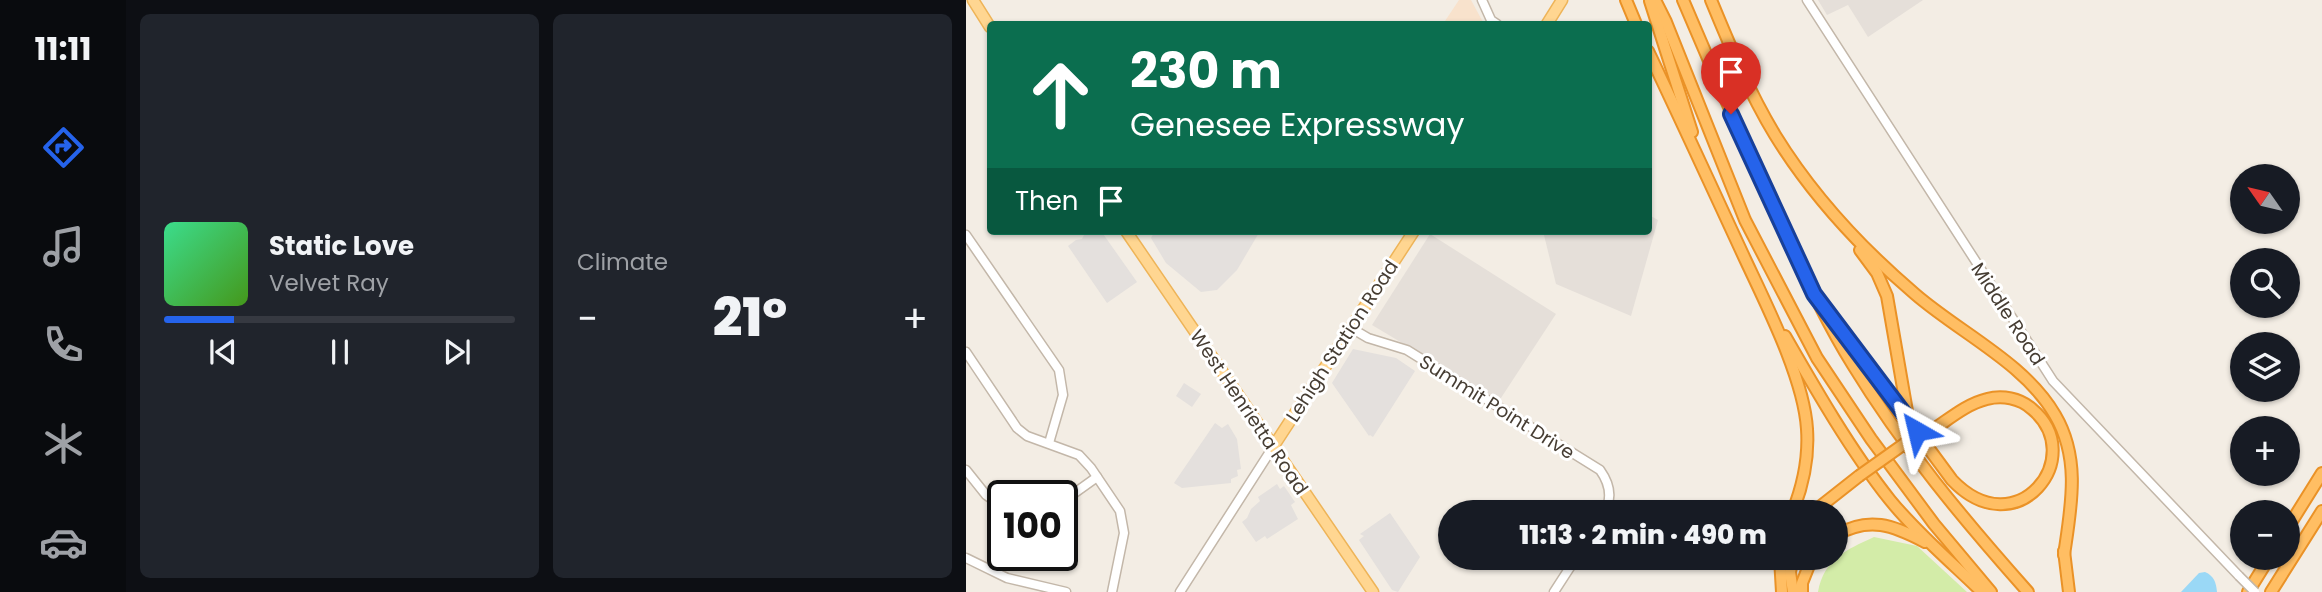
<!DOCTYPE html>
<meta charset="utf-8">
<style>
:root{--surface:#171b24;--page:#20242c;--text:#f1f3f6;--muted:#9ea1a6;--line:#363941;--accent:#2563eb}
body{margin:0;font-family:Poppins,sans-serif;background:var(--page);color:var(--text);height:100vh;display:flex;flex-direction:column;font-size:26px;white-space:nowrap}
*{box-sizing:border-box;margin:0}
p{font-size:23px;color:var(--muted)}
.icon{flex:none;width:38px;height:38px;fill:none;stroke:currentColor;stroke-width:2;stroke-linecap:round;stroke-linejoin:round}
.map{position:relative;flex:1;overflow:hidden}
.side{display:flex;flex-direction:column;gap:14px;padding:14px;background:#0d0f14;width:840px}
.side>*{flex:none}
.hud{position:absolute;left:21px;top:21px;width:665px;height:214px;border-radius:7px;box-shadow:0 2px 5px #0004;background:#0b6e4f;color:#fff;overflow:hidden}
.needle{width:46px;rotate:304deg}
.fabs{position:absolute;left:1264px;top:164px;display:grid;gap:14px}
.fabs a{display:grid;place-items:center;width:70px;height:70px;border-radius:50%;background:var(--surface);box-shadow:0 2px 5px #0004;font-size:35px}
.speed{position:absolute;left:21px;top:480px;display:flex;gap:14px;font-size:35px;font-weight:700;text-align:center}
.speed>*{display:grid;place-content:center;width:91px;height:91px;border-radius:50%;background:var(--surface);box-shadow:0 2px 5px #0004;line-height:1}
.speed .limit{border:4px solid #111;border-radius:10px;background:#fff;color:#111}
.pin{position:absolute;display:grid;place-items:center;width:60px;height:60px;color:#fff;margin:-72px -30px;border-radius:50% 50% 50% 0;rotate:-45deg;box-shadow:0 0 7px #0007}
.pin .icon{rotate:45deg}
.me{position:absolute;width:77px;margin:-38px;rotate:323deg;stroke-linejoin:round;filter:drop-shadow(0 0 5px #0008)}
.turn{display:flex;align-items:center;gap:24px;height:147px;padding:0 28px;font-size:32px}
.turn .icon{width:91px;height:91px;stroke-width:2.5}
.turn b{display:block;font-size:49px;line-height:60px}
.then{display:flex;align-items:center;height:66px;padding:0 28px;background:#0003;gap:14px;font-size:26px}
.big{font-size:52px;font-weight:800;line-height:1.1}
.side .card{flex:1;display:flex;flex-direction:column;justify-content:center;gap:10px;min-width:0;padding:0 24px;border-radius:10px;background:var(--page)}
.song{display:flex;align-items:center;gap:21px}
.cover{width:84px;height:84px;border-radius:10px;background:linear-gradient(135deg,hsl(150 70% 55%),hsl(100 70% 35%))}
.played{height:7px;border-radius:4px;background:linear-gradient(90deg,var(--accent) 20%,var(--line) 20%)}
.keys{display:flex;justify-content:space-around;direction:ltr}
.heat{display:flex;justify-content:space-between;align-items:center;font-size:38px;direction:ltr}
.side .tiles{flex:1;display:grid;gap:14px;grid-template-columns:repeat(2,1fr)}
.trip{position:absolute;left:472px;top:500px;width:410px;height:70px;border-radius:35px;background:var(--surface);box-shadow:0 2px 5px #0004;font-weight:800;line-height:70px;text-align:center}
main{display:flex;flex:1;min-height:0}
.menu{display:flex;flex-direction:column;width:126px;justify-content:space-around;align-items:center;background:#090b0e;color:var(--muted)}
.menu .icon{width:49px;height:49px}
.menu .current{color:var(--accent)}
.menu b{font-size:32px;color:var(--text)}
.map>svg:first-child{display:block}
.commercial{fill:#f8e2cc}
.industrial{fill:#e5dfd9}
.green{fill:#d3eca8}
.parking{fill:#e4e0dd}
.water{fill:#9ad8f6}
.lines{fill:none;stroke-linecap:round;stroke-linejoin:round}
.minor-casing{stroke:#c3b7a9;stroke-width:11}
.major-casing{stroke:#eeb458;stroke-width:13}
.highway-casing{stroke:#ea9227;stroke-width:14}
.minor{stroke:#fff;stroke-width:8}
.major{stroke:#ffd691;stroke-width:10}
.highway{stroke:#ffbe63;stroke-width:10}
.minor-bridge-casing{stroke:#c3b7a9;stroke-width:11;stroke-linecap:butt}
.highway-bridge-casing{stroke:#ea9227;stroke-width:14;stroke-linecap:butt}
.minor-bridge{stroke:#fff;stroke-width:8}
.highway-bridge{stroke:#ffbe63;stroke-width:10}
.route-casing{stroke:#184099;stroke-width:18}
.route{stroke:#2563eb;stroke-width:12}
.labels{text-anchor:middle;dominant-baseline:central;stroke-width:6;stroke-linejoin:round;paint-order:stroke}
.street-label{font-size:19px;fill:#463d33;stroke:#fff}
</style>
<main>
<nav class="menu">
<b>11:11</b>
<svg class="icon current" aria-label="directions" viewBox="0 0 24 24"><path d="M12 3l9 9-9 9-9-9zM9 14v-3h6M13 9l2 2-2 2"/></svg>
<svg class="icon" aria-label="music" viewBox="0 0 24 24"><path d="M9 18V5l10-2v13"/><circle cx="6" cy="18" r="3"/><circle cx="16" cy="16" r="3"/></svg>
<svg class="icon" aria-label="phone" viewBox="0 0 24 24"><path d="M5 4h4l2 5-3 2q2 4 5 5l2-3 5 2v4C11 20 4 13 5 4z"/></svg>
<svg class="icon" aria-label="climate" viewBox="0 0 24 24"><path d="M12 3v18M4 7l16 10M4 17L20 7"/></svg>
<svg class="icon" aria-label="car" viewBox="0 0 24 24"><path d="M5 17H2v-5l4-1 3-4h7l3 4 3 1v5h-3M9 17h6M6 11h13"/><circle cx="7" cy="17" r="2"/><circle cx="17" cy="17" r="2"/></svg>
</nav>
<section class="side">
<div class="tiles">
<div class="card">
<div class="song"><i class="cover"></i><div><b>Static Love</b><p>Velvet Ray</p></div></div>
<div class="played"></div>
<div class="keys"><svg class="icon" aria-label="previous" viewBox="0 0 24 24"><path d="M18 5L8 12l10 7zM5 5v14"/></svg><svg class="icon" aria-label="pause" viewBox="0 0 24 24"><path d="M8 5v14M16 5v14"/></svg><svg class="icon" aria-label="next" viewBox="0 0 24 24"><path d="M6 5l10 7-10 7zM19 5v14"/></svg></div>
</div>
<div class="card"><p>Climate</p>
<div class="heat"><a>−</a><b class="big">21°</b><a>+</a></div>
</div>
</div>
</section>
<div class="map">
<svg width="1356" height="592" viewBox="0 0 1356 592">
<rect width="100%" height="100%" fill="#f3ede4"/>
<path class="commercial" d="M493 0H505L518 24H477Z"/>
<g class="industrial">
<path d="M852 0H957L902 37 882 5 861 15Z"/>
<path d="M683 215 692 220 665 316 590 284 577 231H682Z"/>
<path d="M464 234 590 314 533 401 406 325Z"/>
</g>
<path class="green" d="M908 537 951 546 1001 592H852C858 559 880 550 908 537Z"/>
<g class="parking">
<path d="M120 231H135L171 282 141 303 102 246 110 240 116 239Z"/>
<path d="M189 231H294L271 270 251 290 235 292 200 263 185 238Z"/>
<path d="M387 349 430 358 449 371 407 437 404 435 403 436 366 383Z"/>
<path d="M218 383 235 394 226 407 210 396Z"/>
<path d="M249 423 256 428 262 424 271 439 275 469 271 470 272 476 265 479V483L216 488 208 483Z"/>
<path d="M311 484 314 489 318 486 329 502 325 505 332 519 301 539 299 536 290 542 276 522 281 518 285 509 294 501 292 497Z"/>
<path d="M424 513 454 557 432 592 426 590 393 540 398 536 394 534Z"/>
</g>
<path class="water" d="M1239 572C1248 576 1250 582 1251 592H1215L1233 573Z"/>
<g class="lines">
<g class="minor-casing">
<g id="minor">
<path d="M516 0 525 20 531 24"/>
<path d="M841 0 1087 381 1273 576"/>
<path d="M0 235 93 370 97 395 83 443"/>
<path d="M385 328 402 338 441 350 634 470C644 484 647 498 638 513"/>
<path d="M0 352 51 428 61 436 113 455 125 468 154 511 158 533 146 592"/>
<path d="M0 470 20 495 37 507"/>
<path d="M96 502 131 477"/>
<path d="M0 558 41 578 100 592"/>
<path d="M214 592 307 447"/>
<path d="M588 592 610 558"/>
</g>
</g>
<g class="major-casing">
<g id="major">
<path d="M7 0 24 27"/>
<path d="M581 24 596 0"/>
<path d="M160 231 407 592"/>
<path d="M307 447 448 231"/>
</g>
</g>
<g class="highway-casing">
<g id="highway">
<path d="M660 0 670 24"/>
<path d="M689 0 700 22 779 220 851 358 905 439 968 524 1025 592"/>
<path d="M717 0C750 77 782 153 817 228 839 275 860 322 887 365 937 447 998 520 1062 592"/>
<path d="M745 0C764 46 783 92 809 135 846 195 895 248 949 294 994 333 1059 363 1089 415 1115 459 1105 507 1098 555"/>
<path d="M684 1 726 132"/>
<path d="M682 51C715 120 747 190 779 259 801 306 838 379 841 429 843 458 837 486 826 513"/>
<path d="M894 250 911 273 921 296 942 417"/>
<path d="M871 324 986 480C1051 548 1123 456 1066 409 1054 398 1036 395 1021 399 1000 404 982 420 965 431"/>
<path d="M819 336C850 390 885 451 924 500 951 533 985 562 1016 592"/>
<path d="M846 513 893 476"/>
<path d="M1321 529 1356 473"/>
<path d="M870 535C903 516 927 525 959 542"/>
<path d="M1098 551 1103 592"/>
<path d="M814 558 816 592"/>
<path d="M827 592 824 572 827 558"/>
<path d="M836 592V583L846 558"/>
<path d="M1282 592 1303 558"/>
<path d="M1305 592 1356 511"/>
</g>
</g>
<use href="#minor" class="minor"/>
<use href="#major" class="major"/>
<use href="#highway" class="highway"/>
<g class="minor-bridge-casing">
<path id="minor-bridge" d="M1273 576 1289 592"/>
</g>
<g class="highway-bridge-casing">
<path id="highway-bridge" d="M893 476 962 427"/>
</g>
<use href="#minor-bridge" class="minor-bridge"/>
<use href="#highway-bridge" class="highway-bridge"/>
</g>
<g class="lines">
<g class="route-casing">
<path id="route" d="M765 114 848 294 951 431"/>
</g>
<use href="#route" class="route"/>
</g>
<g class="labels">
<g class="street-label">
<text transform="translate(1042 314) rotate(57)">Middle Road</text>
<text transform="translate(376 341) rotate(-57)">Lehigh Station Road</text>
<text transform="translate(531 407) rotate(32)">Summit Point Drive</text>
<text transform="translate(283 412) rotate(56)">West Henrietta Road</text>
</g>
</g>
</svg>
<div class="fabs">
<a><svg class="needle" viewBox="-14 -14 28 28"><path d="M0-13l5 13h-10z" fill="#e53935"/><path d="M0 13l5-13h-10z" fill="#9ea1a6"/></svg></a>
<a><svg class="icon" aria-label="search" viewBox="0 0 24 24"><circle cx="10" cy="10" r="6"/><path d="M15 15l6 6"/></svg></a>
<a><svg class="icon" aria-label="layers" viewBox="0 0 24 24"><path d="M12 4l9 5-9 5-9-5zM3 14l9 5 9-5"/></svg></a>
<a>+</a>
<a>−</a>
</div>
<div class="speed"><div class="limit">100</div></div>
<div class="pin" style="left:765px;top:114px;background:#d93025"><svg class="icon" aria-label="arrive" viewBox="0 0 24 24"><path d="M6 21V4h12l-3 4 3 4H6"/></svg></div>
<svg class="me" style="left:951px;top:431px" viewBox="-20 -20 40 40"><path d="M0-17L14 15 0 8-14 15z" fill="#2563eb" stroke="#fff" stroke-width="4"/></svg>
<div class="trip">11:13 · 2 min · 490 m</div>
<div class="hud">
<div class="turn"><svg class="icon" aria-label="ahead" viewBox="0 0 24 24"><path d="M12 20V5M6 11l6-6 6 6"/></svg><div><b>230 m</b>Genesee Expressway</div></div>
<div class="then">Then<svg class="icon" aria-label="arrive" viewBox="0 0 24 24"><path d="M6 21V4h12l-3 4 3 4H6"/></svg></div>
</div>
</div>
</main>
